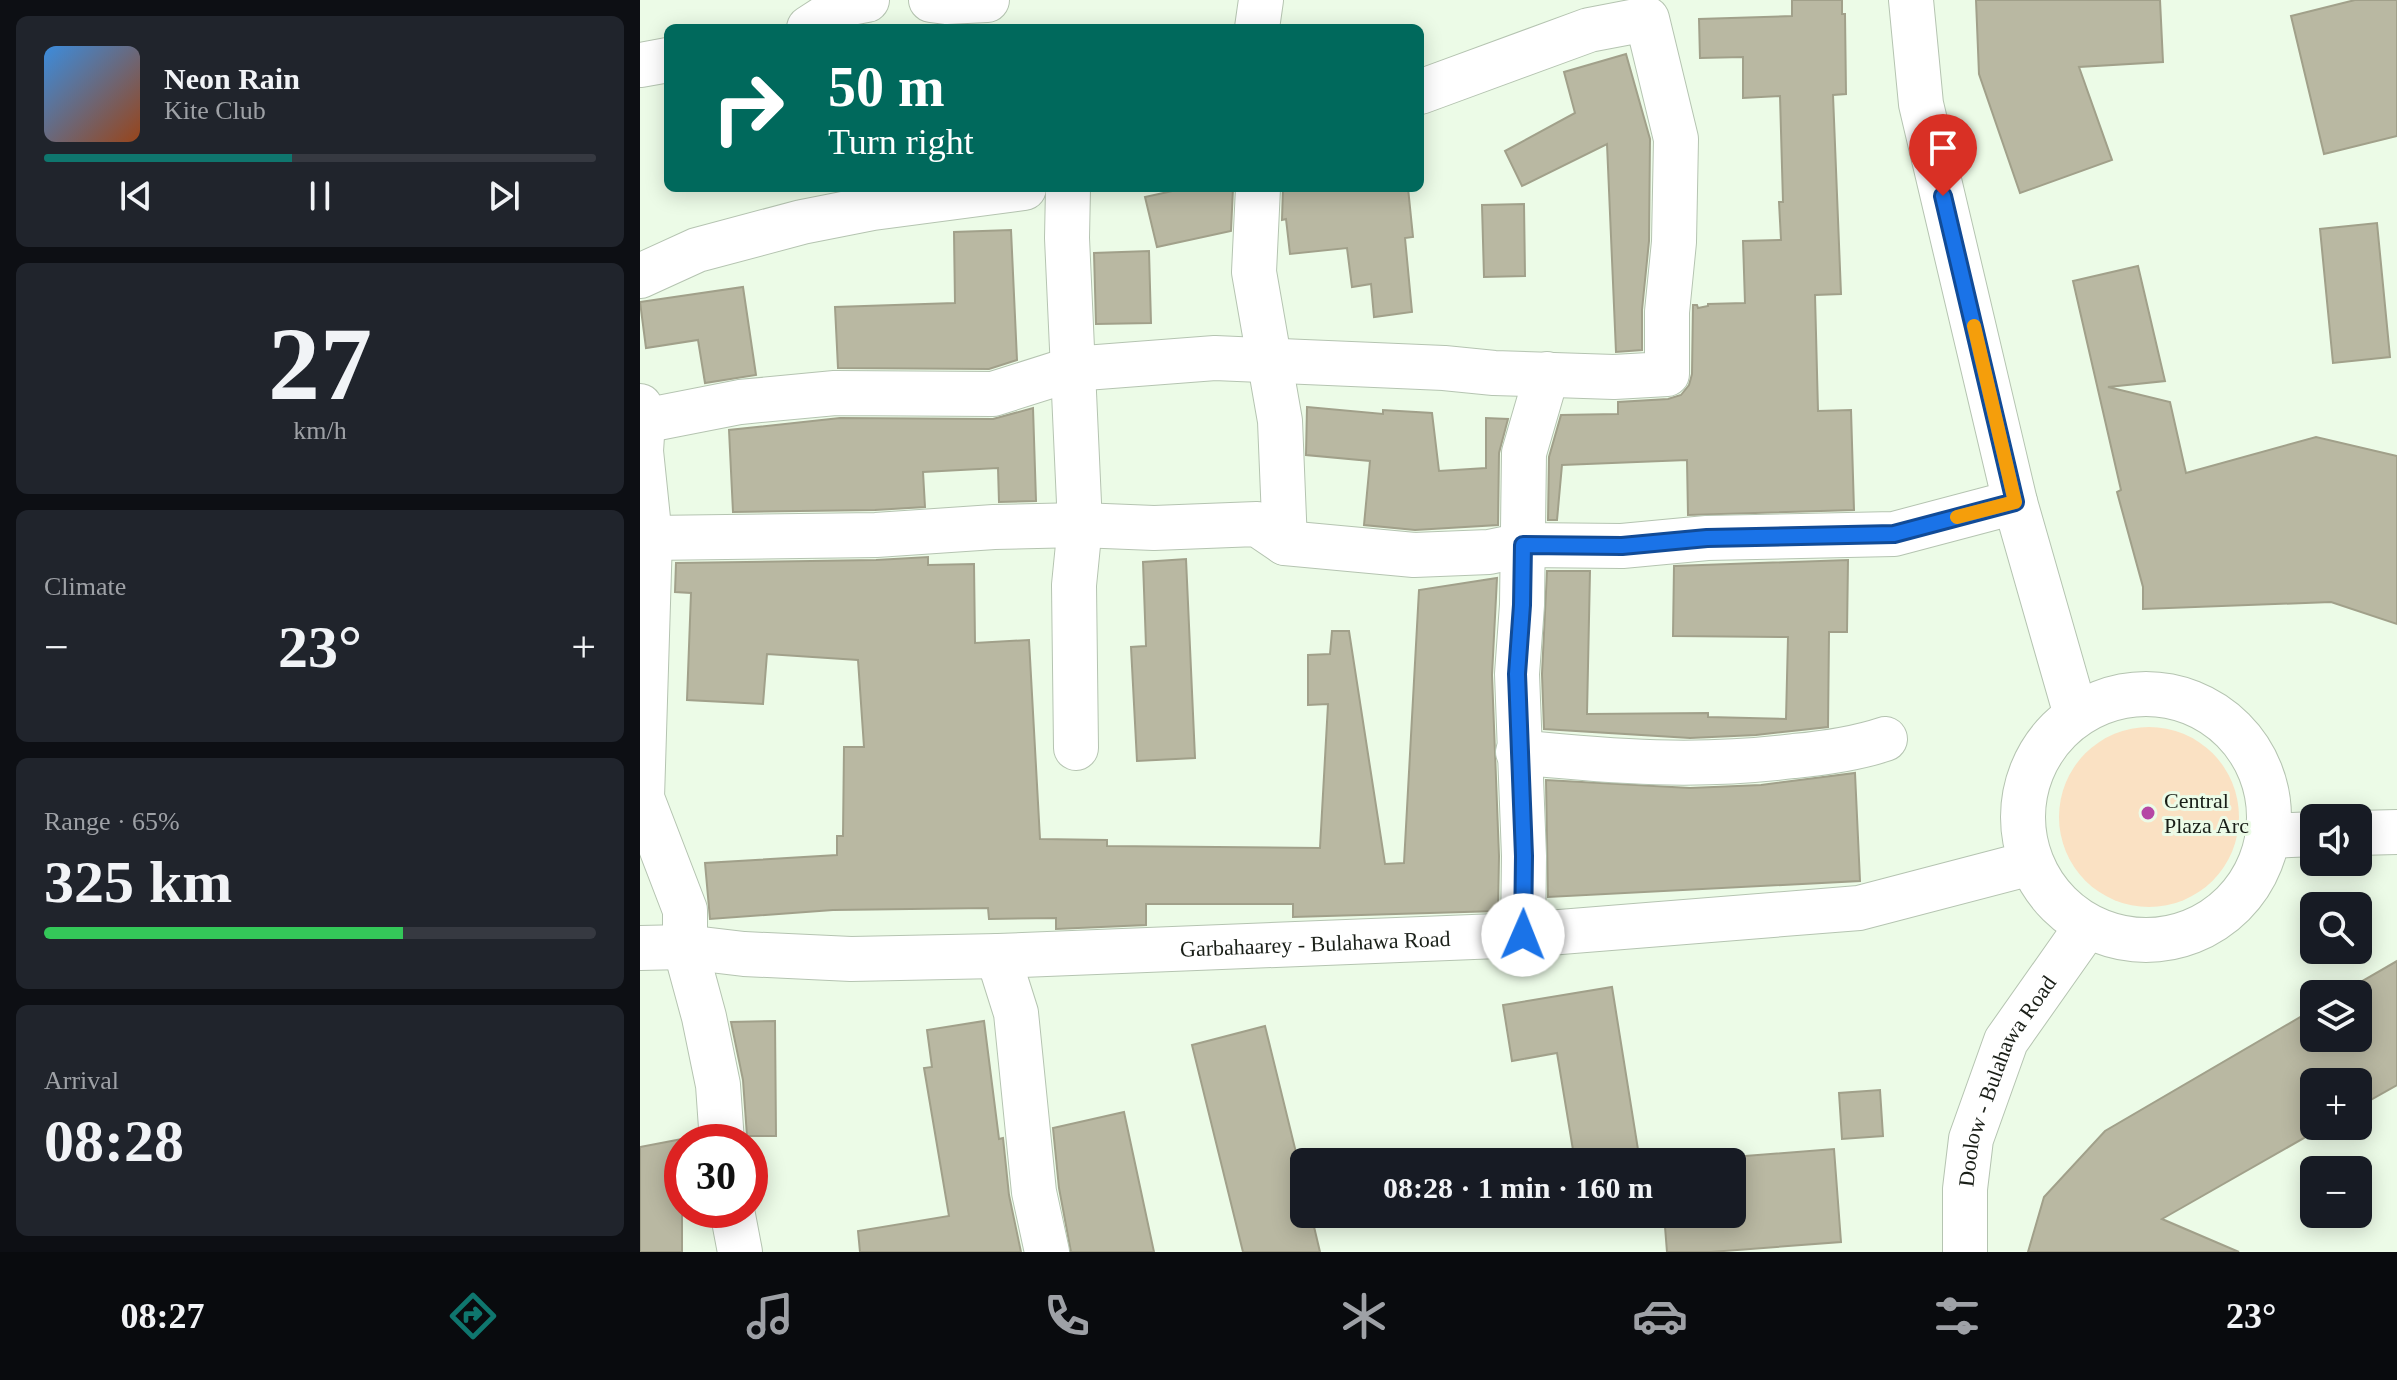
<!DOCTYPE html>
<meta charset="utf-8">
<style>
:root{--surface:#171b24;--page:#20242c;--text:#f1f3f6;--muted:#9ea1a6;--line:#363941;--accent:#0f766e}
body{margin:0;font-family:"Times New Roman",serif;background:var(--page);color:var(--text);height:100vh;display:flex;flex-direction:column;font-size:30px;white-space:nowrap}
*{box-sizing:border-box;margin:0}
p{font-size:26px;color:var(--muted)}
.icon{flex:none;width:44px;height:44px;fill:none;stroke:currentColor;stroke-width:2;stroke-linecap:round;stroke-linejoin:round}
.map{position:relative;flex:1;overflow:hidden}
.drawer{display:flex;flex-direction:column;gap:16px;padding:16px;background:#0d0f14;width:640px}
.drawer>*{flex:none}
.top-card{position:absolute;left:24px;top:24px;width:760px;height:168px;border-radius:12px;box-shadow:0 4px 20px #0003;background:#00695c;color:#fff;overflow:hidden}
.controls{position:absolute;left:1660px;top:804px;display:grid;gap:16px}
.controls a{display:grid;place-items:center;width:72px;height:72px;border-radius:12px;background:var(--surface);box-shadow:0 4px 20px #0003;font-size:40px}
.speed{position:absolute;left:24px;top:1124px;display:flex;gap:16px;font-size:40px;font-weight:700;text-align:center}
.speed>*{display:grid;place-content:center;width:104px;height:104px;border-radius:50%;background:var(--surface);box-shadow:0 4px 20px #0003;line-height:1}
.speed .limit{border:12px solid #d22;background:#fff;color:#111}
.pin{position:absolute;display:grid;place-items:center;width:68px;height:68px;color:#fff;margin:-82px -34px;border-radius:50% 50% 50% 0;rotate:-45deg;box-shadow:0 0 8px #0007}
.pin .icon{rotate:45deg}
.me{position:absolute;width:88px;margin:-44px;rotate:1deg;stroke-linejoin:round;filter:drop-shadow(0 0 6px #0008)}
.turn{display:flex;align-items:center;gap:28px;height:168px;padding:0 32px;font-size:36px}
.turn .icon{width:104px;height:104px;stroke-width:2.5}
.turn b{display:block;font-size:56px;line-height:68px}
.big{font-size:60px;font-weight:700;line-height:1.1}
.drawer .widget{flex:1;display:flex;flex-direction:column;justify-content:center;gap:12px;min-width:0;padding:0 28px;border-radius:12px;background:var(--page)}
.drawer .dial{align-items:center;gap:0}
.dial b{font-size:104px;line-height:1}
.song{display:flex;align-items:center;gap:24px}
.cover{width:96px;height:96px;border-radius:12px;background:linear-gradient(135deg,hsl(210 70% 55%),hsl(20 70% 35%))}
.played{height:8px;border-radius:4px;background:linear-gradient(90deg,var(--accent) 45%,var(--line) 45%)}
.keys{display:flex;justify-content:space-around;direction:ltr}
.heat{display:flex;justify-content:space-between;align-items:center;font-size:44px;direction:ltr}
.charge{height:12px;border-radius:6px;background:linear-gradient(90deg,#34c759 65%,var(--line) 0)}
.trip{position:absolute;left:650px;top:1148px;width:456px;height:80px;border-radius:12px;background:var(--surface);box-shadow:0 4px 20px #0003;font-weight:700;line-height:80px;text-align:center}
.tab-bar{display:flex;height:128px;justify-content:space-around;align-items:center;background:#090b0e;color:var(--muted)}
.tab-bar .icon{width:56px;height:56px}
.tab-bar .active{color:var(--accent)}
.tab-bar b{font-size:36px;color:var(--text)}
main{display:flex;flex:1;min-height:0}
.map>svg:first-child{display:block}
.green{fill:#fae1c3}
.building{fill:#b9b8a2;stroke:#a1a08a;stroke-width:2}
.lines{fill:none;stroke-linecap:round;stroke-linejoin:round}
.minor-casing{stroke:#b5c4b1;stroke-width:46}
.secondary-casing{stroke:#b5c4b1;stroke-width:46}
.minor{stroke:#fff;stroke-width:44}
.secondary{stroke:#fff;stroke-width:44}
.route-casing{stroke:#114b97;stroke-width:20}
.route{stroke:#1a73e8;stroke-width:14}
.slow{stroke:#f59e0b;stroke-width:14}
.poi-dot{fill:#b547a5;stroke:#ecfbe7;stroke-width:3}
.labels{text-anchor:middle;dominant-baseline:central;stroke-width:6;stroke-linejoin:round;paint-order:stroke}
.poi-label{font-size:22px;fill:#1a1f18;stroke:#ecfbe7;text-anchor:start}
.street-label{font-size:22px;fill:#1a1f18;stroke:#ecfbe7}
</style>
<main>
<section class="drawer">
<div class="widget">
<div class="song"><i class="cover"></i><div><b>Neon Rain</b><p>Kite Club</p></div></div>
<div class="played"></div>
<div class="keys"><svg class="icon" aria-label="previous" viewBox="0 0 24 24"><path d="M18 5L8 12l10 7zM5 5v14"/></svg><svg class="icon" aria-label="pause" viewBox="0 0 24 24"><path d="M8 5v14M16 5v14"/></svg><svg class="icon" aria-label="next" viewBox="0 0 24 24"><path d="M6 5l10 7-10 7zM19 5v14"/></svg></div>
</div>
<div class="widget dial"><b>27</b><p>km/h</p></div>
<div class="widget"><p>Climate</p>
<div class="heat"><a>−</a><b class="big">23°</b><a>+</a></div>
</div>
<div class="widget"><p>Range · 65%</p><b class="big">325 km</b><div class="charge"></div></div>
<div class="widget"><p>Arrival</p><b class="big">08:28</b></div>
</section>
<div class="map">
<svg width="1757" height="1252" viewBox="0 0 1757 1252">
<rect width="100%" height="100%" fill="#ecfbe7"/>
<circle class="green" cx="1509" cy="817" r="90"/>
<g class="building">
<path d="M1152 0H1202V14H1205L1206 94 1193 95 1201 294 1175 295 1178 411 1211 410 1214 510 1048 515 1047 460 922 465 917 520H908L909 457 921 415 978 414V402L1028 399 1041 395 1049 385 1052 374 1053 305H1057L1058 308 1068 306V304L1105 303 1103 241 1141 240 1139 202H1143L1140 96 1103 98V57L1060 58 1059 19 1152 16Z"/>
<path d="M1336 0H1520L1523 62 1439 67 1472 160 1380 193 1339 74Z"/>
<path d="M1715 0H1757V136L1684 154 1651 16Z"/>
<path d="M986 54 1010 139 1009 241 1002 310V350L976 352 967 144 882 186 865 151 935 113 924 72Z"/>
<path d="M546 188H593L591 231 517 247 505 197Z"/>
<path d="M643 188H768L773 237 765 238 772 312 734 317 731 284 712 287 707 248 650 254 646 219 642 220Z"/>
<path d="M884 204 885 276 844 277 842 205Z"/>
<path d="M1737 223 1750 357 1693 363 1680 229Z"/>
<path d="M371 230 377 360 349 369 198 368 195 307 315 303 314 232Z"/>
<path d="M509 251 511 323 456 324 454 253Z"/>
<path d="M1498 266 1525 381 1468 387 1530 402 1546 473 1676 437 1757 456V624L1691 602 1503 609V587L1477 492 1481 490 1433 281Z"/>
<path d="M103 287 116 375 65 383 58 340 6 348 0 302Z"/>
<path d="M667 407 743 414V410L792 413 799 471 846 468V418L868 419 859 453 858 525 775 530 724 525 730 461 666 455Z"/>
<path d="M393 408 396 501 359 502 358 468 283 472 285 507 235 510 93 512 89 430 200 418 353 419Z"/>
<path d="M288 557V565L334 564 335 643 389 640 400 839 467 840V846L680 848 688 704 668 705V655L690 654 692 631H709L745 864 764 863 779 590 857 578 852 675 859 856 858 911 653 917V904H506V925L416 929V918L349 919 348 908 193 910 70 919 65 863 197 855V836H203L204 747H224L218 660 127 654 123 704 47 700 51 593 35 592 36 563 236 560Z"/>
<path d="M546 559 555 758 497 761 491 647 506 646 503 562Z"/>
<path d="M1208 560 1207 632H1189L1188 727 1116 735 1050 738 904 729 902 674 907 571H950L947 714 1068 713V717L1146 719 1148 637 1033 636 1034 566Z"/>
<path d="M1215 773 1220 881 908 897 906 780 1050 788 1121 785Z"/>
<path d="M1757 961V1085L1718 1107V1082H1674V1126H1685L1522 1219 1599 1252H1388L1404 1197 1465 1131 1674 1009V1038H1718V994H1700Z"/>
<path d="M972 987 1000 1162H935L917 1053 872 1061 863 1005Z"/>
<path d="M135 1021 136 1136H107L103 1080 91 1022Z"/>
<path d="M344 1021 359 1139 363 1138 369 1195 381 1252H220L218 1231 309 1216 284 1068 292 1067 287 1030Z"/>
<path d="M625 1026 664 1185V1214H671L680 1252H603L552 1045Z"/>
<path d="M1240 1090 1243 1136 1202 1139 1199 1093Z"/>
<path d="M484 1112 514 1252H431L419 1188 413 1128Z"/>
<path d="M42 1139V1252H0V1147Z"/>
<path d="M1194 1149 1201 1242 1071 1252H1027L1024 1214H1092V1162H1028Z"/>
</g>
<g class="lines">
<g class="minor-casing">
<g id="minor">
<path d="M291 0 306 2 347 0"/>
<path d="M169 28 206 4 227 0"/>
<path d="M617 28 621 0"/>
<path d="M0 65 28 60"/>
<path d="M428 188 427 238 440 525 434 585 436 748"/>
<path d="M618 188 614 272 640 421 645 543"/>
<path d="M0 276 57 250 162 222 233 208 384 188"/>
<path d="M0 406 3 421 1 451 10 538 2 798 45 910V947L64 1017 78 1085 82 1142"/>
<path d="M3 421 100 402 195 393 353 394 432 369 575 358 804 368 854 373 974 377 1027 374V312L1034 242 1036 139 1007 19 949 30 780 92"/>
<path d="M10 538 236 535 354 527 440 525 514 528 617 524 645 543 774 555 849 552 883 545 982 546 1067 538 1254 534 1375 502"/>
<path d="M878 752C974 762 1058 768 1154 756 1186 753 1215 749 1245 739"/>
<path d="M883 935 884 856 877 674 882 605 884 453 907 374"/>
<path d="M358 956 376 1013 394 1192 407 1252"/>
<path d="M92 1210 100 1252"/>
</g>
</g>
<g class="secondary-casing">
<g id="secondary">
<path d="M1271 0 1281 104 1375 502 1436 715"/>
<circle cx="1506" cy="817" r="123"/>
<path d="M1718 833 1757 832"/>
<path d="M1627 836 1674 834"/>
<path id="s1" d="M0 948 45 947 104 954 211 959 358 956 883 935 1219 908 1391 863"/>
<path id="s2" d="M1325 1252V1189L1331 1139 1366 1041 1447 926"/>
</g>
</g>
<use href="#minor" class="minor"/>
<use href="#secondary" class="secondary"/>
</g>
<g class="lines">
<g class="route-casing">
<path id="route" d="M883 935 884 856 877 674 882 605 883 545 982 546 1067 538 1254 534 1375 502 1303 196"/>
</g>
<use href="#route" class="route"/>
<path class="slow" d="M1317 517 1375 502 1334 326"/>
</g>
<circle class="poi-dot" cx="1508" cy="813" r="8"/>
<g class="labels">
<g class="poi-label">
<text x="1524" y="800">Central<tspan x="1524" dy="25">Plaza Arc</tspan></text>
</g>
<g class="street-label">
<text stroke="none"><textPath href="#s1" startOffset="676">Garbahaarey - Bulahawa Road</textPath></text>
<text stroke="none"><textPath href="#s2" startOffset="180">Doolow - Bulahawa Road</textPath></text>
</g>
</g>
</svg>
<div class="controls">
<a><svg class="icon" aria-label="sound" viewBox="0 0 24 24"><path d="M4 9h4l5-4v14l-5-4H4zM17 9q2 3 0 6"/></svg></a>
<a><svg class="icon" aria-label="search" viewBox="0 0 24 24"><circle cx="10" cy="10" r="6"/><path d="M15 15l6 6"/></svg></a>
<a><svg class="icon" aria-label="layers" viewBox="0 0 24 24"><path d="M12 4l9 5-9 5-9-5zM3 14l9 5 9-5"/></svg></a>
<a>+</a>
<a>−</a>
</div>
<div class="speed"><div class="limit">30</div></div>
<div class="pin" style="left:1303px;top:196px;background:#d93025"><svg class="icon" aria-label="arrive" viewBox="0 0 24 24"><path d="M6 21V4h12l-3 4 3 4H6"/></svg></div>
<svg class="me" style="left:883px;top:935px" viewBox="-20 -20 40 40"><circle r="19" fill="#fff"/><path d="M0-13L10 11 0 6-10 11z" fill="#1a73e8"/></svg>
<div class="trip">08:28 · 1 min · 160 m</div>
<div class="top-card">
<div class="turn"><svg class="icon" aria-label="right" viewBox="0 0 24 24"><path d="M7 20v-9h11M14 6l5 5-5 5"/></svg><div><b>50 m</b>Turn right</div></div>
</div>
</div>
</main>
<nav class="tab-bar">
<b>08:27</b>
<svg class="icon active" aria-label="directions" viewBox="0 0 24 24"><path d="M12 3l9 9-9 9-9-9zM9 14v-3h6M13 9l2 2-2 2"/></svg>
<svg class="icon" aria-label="music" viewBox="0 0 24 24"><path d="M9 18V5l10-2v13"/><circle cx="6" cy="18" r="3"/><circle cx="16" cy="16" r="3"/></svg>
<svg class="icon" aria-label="phone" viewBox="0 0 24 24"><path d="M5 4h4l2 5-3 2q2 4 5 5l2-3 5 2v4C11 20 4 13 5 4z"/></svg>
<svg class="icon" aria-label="climate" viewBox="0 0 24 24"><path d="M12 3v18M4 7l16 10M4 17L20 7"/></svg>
<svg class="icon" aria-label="car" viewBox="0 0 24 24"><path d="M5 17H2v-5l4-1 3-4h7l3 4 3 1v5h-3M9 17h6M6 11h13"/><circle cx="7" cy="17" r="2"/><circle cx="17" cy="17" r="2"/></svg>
<svg class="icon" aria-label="filters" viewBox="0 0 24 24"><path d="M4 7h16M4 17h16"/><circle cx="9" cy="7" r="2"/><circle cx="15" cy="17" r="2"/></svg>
<b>23°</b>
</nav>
